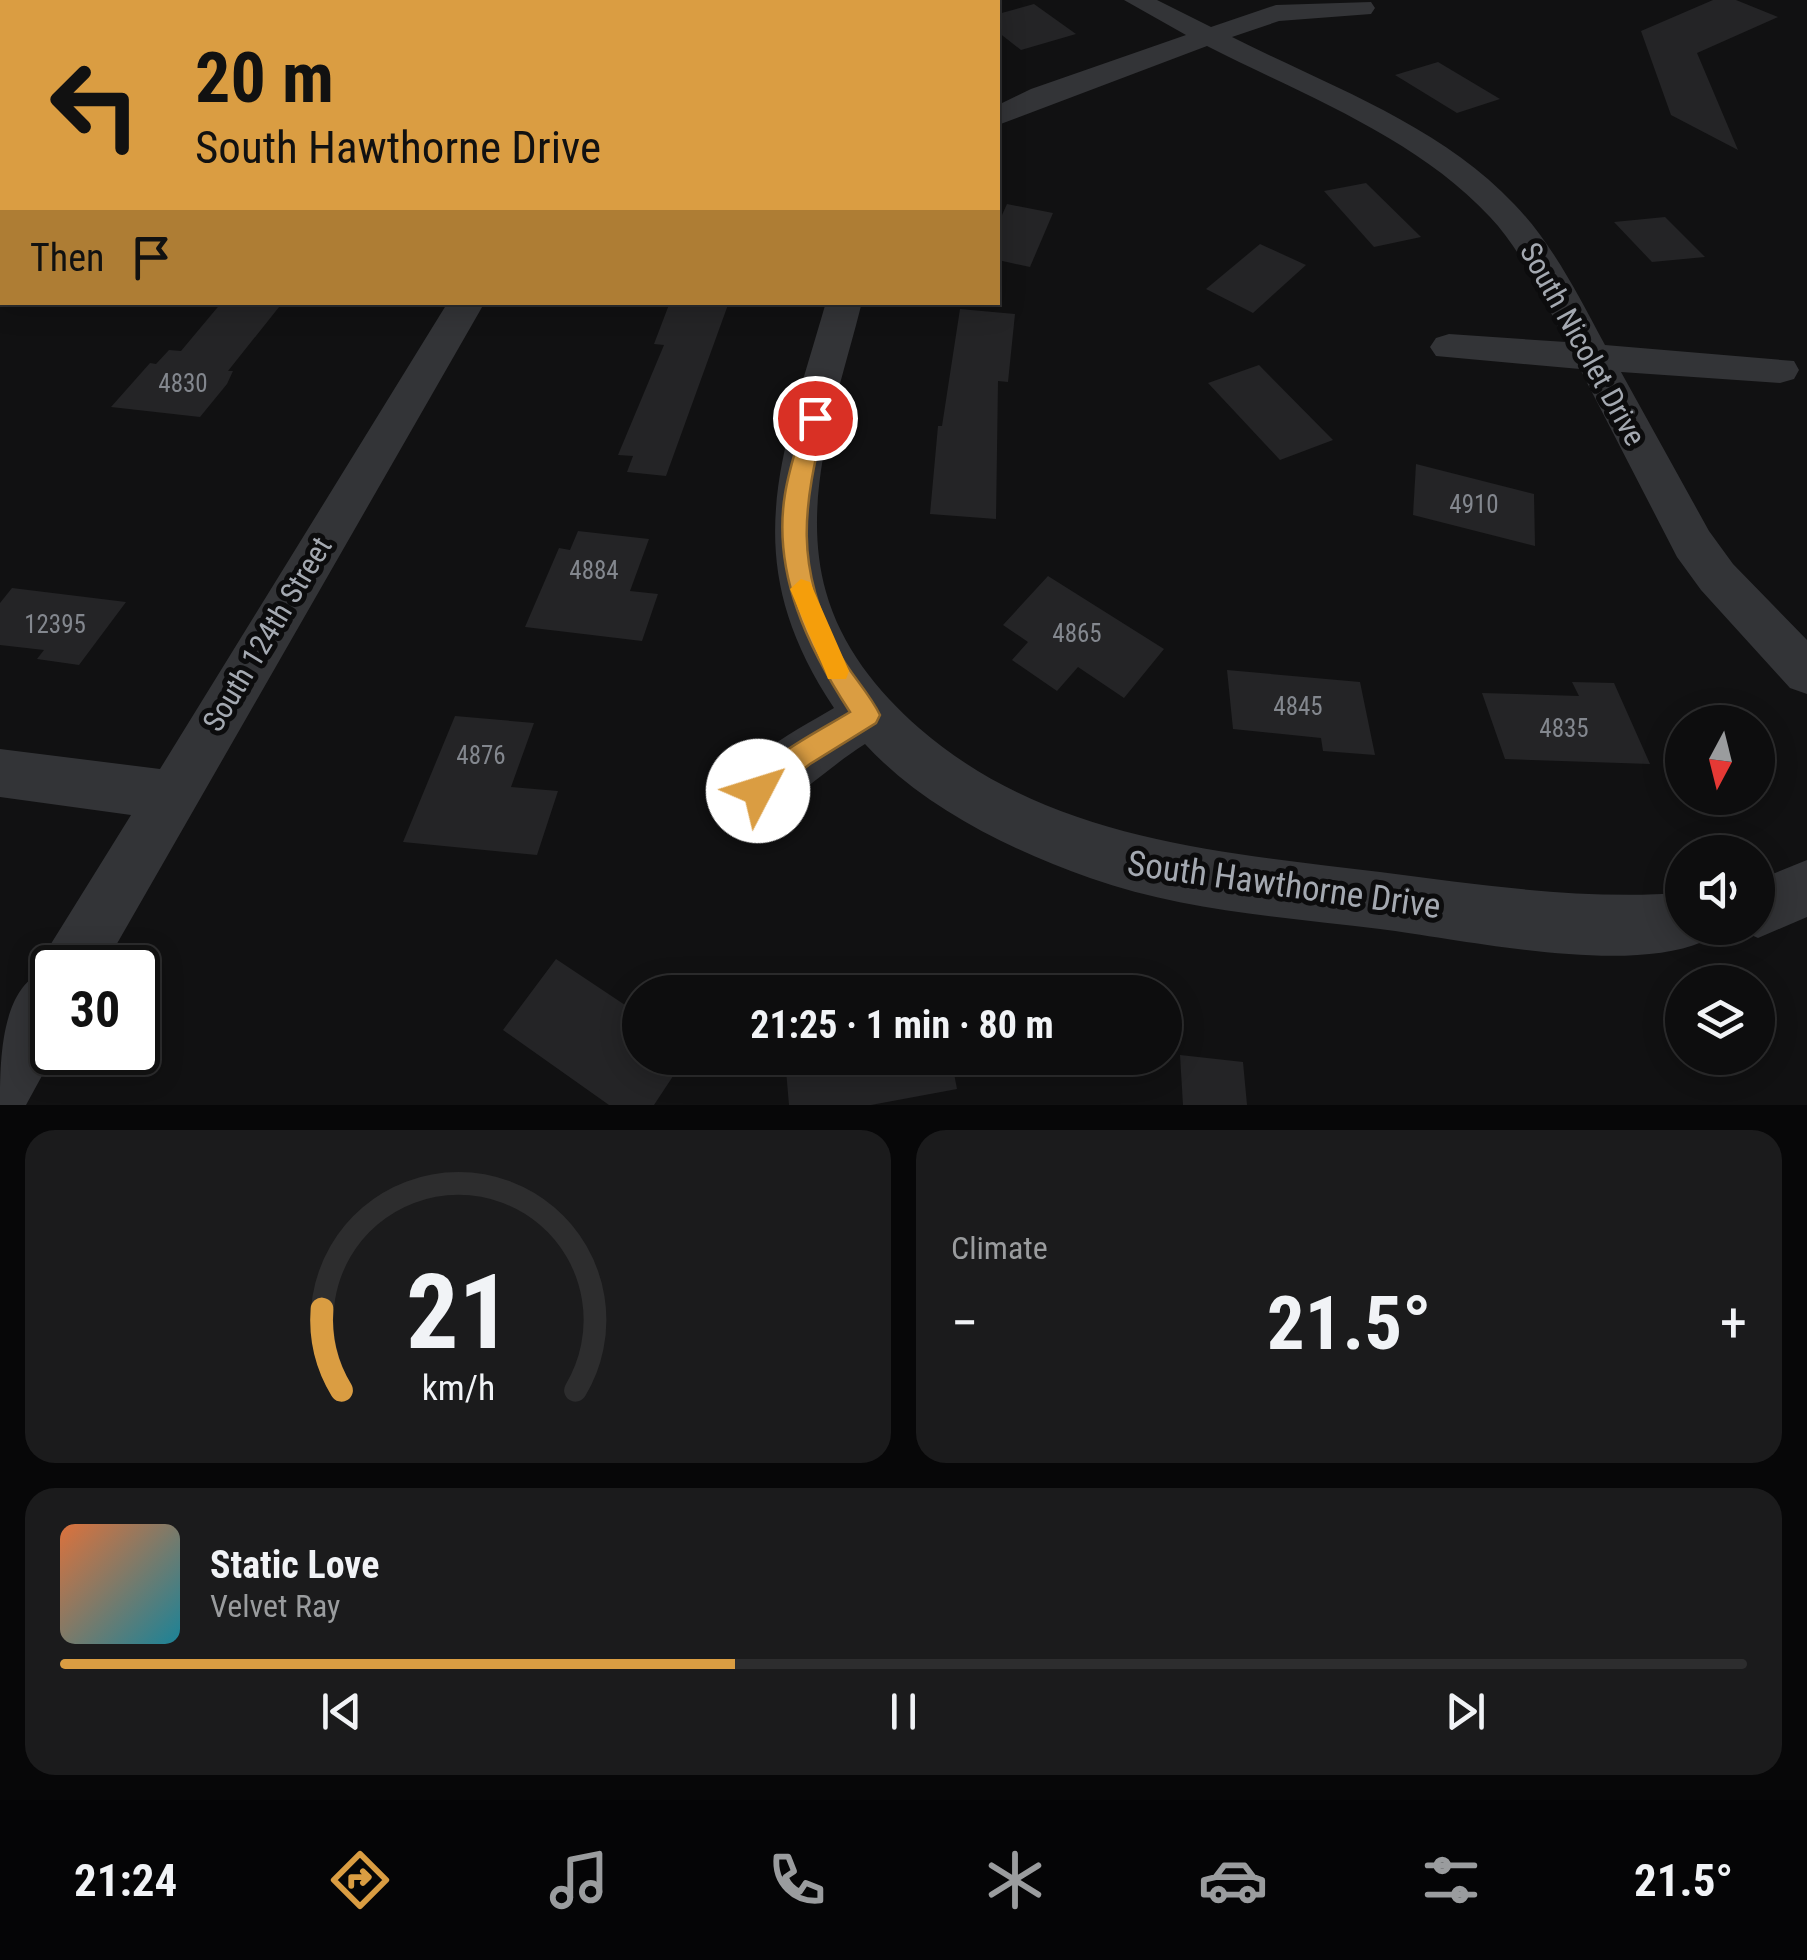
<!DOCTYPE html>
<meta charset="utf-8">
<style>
:root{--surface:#0d0d0e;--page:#1b1b1c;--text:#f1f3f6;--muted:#9a9c9e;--line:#2d2d2e;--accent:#da9d42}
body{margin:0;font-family:"Roboto Condensed",sans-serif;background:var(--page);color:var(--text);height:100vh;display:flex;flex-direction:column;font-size:38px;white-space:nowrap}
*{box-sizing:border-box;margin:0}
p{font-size:32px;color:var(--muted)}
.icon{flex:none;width:55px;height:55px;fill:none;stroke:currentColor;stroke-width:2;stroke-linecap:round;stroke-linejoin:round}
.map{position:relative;height:1105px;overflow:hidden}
.details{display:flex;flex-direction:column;gap:25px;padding:25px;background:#070708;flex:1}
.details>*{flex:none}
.top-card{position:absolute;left:0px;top:0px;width:1000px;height:305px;box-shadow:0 5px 25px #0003,0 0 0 2px var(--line);background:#da9d42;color:#111;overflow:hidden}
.needle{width:65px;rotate:187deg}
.buttons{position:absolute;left:1665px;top:705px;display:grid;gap:20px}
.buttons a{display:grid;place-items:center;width:110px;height:110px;border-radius:50%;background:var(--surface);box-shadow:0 5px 25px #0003,0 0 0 2px var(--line);font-size:50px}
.speed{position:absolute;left:30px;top:945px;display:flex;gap:20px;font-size:50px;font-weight:700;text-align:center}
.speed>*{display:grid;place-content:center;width:130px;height:130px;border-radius:50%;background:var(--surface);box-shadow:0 5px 25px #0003,0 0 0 2px var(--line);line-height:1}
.speed .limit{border:5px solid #111;border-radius:15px;background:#fff;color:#111}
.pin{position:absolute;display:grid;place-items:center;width:85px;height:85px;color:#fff;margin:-42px;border:5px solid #fff;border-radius:50%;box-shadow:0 2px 10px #0007}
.me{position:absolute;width:110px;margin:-55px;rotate:50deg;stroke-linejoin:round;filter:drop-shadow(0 0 8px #0008)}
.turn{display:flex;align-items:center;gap:35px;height:210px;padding:0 30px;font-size:45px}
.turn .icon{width:130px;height:130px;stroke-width:2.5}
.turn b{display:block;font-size:70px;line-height:85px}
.then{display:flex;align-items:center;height:95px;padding:0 30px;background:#0003;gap:20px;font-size:38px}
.big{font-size:75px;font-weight:700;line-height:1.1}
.details .tile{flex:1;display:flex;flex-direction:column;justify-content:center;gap:15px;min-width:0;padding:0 35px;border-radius:30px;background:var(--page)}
.details .dial{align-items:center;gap:0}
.dial svg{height:260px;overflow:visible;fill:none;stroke:var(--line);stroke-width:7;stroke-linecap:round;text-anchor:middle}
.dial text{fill:var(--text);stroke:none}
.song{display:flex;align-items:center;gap:30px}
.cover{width:120px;height:120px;border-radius:15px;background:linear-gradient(135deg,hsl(20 70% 55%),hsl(190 70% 35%))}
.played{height:10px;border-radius:5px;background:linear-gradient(90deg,var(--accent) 40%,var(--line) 40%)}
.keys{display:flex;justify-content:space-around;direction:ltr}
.heat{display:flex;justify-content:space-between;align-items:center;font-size:55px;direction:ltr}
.details .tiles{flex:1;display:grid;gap:25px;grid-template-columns:1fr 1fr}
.tile:last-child{grid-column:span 2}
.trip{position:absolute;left:622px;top:975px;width:560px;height:100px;border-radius:50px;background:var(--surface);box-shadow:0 5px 25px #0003,0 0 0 2px var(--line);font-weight:700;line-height:100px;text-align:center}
.dock{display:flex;height:160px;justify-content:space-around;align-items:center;background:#050506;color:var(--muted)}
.dock .icon{width:70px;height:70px}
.dock .on{color:var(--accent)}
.dock b{font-size:45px;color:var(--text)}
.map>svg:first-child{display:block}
.building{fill:#242426}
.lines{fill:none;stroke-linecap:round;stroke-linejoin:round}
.minor{fill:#333437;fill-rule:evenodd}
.route{fill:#da9d42;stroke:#8e662b;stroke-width:2.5}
.slow{fill:#f59e0b}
.labels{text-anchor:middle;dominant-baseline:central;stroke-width:10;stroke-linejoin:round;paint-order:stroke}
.number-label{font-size:25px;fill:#83878e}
.street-label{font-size:30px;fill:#a4a9b1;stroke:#0c0c0d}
.near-street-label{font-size:35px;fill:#a4a9b1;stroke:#0c0c0d}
</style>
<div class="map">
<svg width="1807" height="1105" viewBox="0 0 1807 1105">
<rect width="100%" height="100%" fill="#111112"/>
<g class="building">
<path d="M1713 0H1736L1778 17 1697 53 1738 150 1671 115 1641 31Z"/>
<path d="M1034 4 1076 34 1021 50 998 32V14Z"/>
<path d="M1438 62 1500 99 1457 113 1395 75Z"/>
<path d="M1366 183 1421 237 1374 247 1324 191Z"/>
<path d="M1007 204 1053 213 1030 267 998 260V224Z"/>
<path d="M1665 217 1705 257 1652 262 1614 222Z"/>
<path d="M1260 244 1306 265 1253 313 1206 289Z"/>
<path d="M222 302H283L228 371H233L227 384 200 417 111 407 150 363 156 364 169 350 181 351Z"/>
<path d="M670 302H729L666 476 627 472 633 456 618 455 664 345 654 344Z"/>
<path d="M960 309 1015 314 1008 382 998 381 996 519 930 514 938 426H942Z"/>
<path d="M1259 365 1333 440 1280 460 1208 383Z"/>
<path d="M1416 464 1534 494 1535 546 1413 515Z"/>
<path d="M578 531 649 539 630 591 658 594 642 641 525 627 559 548 570 550Z"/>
<path d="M1048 576 1164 649 1124 698 1078 667 1057 691 1012 660 1028 642 1003 625Z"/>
<path d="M12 588 126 602 79 665 37 659 44 650 0 645V603Z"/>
<path d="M1227 670 1360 682 1375 755 1323 751 1321 738 1233 729Z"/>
<path d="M1572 682 1614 683 1650 764 1505 759 1482 693 1579 696Z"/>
<path d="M455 716 534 723 511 787 558 791 537 855 403 842Z"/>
<path d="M556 959 640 1015V1058H685L654 1105H609L503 1030Z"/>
<path d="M1180 1055 1243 1062 1247 1105H1183Z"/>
<path d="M785 1058H951L957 1089 871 1105H789Z"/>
</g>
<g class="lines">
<g class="minor">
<path d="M1124 0H1157L1211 27 1276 5 1371 2 1375 8 1371 14 1279 21 1232 37C1327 85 1440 125 1514 204 1553 244 1579 297 1605 345L1794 361 1799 370 1794 379 1780 383 1621 372 1709 531 1733 564 1807 640V694L1790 688 1701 590 1677 557 1580 369 1436 356 1430 347 1436 338 1449 334 1566 342C1544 300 1523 252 1490 217 1416 137 1303 95 1207 46L998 125V105L1031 89 1186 35Z"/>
<path d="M2 59V78L0 79V60Z"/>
<path d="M448 302H485L103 968H52L55 1052 26 1105H0C0 1064 0 991 42 972L49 947 131 815 0 797V749L160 769Z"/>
<path d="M826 302H862C839 395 799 496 826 592 841 646 877 691 919 728 1048 840 1217 852 1380 872 1481 885 1580 900 1682 893V928H1709L1702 942C1624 975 1466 940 1380 929 1284 917 1183 911 1090 878 1009 849 924 808 865 744 831 765 793 803 759 816L740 809 732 791C750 752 799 729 834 708 735 559 781 459 826 302Z"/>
<path d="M1807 860V917L1758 938 1738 929 1758 928V880Z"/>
</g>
</g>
<path class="route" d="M815 411 825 418C803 509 794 564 838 651 849 673 869 692 880 715L876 723 810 764 758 804 749 800 745 791C759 760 821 730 850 712 808 648 772 573 785 494 789 468 798 443 805 418Z"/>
<path class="slow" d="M801 579 810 582 849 671 846 679H828L825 671 790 589Z"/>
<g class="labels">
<g class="number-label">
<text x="183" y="383">4830</text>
<text x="1474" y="504">4910</text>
<text x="594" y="570">4884</text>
<text x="55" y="624">12395</text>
<text x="1077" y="633">4865</text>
<text x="1298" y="706">4845</text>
<text x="1564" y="728">4835</text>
<text x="481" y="755">4876</text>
</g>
<g class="street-label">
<text transform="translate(1583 344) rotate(61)">South Nicolet Drive</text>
<text transform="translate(267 634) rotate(-59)">South 124th Street</text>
</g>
<g class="near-street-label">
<text transform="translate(1284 885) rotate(8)">South Hawthorne Drive</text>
</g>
</g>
</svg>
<div class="buttons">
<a><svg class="needle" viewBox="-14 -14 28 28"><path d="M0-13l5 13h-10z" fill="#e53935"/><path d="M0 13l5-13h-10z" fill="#9a9c9e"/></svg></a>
<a><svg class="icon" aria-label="sound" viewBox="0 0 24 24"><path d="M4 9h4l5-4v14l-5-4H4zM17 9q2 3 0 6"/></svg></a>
<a><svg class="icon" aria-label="layers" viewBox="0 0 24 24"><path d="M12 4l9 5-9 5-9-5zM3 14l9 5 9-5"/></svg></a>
</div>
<div class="speed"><div class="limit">30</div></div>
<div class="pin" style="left:815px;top:418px;background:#d93025"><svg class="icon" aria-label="arrive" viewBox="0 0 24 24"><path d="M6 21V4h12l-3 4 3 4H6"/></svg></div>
<svg class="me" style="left:758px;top:791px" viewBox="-20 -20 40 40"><circle r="19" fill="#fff"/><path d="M0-13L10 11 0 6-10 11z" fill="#da9d42"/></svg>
<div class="trip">21:25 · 1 min · 80 m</div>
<div class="top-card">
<div class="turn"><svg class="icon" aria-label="left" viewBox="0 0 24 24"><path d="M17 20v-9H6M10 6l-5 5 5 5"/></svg><div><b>20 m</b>South Hawthorne Drive</div></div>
<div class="then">Then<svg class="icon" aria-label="arrive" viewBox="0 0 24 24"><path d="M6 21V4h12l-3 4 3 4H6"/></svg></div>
</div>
</div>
<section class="details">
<div class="tiles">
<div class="tile dial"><svg viewBox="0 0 100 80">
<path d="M14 69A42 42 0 1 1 86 69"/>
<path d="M14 69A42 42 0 0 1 8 44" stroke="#da9d42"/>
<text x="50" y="56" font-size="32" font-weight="700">21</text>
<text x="50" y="72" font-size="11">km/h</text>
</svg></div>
<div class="tile"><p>Climate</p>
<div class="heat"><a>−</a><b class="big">21.5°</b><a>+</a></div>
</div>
<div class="tile">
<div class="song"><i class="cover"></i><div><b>Static Love</b><p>Velvet Ray</p></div></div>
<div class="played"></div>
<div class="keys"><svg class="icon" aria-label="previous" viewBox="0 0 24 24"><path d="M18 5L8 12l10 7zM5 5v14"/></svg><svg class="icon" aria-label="pause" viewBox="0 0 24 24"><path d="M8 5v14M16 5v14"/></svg><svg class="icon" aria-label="next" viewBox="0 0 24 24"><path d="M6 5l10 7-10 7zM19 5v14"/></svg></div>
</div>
</div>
</section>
<nav class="dock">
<b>21:24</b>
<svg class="icon on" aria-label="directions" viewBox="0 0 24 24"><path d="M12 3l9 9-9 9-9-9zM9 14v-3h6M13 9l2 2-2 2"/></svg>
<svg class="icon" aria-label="music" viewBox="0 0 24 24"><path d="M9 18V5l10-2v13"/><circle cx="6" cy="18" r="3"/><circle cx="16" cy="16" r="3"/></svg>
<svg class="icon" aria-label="phone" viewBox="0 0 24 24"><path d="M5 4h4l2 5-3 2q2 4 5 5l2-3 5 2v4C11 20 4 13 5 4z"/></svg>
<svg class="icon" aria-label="climate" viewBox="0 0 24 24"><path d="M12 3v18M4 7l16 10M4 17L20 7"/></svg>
<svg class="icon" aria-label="car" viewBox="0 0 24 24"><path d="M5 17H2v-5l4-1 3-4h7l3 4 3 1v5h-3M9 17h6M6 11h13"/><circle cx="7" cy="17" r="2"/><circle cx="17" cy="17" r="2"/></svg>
<svg class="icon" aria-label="filters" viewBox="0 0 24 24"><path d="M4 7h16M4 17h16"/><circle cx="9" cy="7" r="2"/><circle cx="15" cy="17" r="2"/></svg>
<b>21.5°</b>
</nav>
